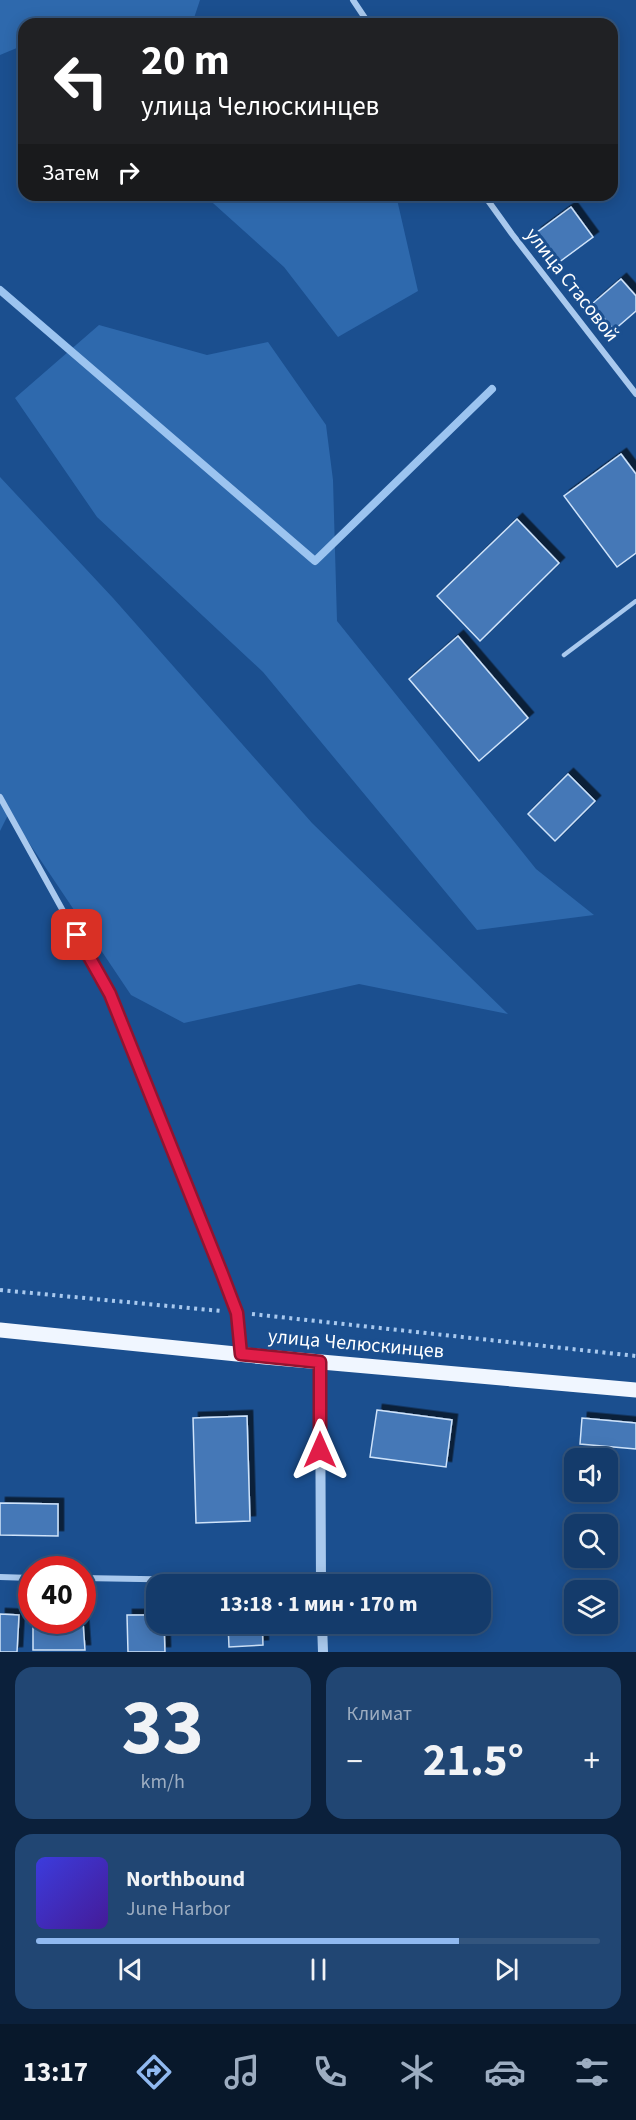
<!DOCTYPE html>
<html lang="ru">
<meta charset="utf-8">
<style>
:root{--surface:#143b6b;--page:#214673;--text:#f1f3f6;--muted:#9dadc1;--line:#33557e;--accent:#90b9f0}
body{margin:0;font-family:"Source Sans 3",sans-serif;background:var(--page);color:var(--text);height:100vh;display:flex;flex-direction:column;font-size:22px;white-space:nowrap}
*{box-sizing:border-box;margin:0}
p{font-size:20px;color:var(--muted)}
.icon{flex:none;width:33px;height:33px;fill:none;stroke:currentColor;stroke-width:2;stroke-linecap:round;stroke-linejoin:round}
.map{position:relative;height:1652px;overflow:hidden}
.sheet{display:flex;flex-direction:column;gap:15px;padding:15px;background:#0b203b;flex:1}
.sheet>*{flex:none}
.guide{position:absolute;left:18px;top:18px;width:600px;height:183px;border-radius:18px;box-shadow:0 3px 15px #0003,0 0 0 2px var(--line);background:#202124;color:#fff;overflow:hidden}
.controls{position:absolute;left:564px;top:1448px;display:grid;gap:12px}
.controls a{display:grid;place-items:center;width:54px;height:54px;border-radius:12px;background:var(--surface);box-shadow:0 3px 15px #0003,0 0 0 2px var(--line);font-size:30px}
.speed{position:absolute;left:18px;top:1556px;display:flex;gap:12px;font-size:30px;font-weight:700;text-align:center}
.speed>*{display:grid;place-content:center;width:78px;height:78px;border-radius:50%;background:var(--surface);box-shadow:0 3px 15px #0003,0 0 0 2px var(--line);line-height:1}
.speed .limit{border:9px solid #d22;background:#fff;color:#111}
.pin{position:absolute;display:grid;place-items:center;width:51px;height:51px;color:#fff;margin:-26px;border-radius:12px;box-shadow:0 3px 9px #0006}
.me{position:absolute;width:66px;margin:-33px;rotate:0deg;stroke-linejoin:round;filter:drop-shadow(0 0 4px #0008)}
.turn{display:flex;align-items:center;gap:21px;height:126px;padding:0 24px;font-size:27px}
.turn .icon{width:78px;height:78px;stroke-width:2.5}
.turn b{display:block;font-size:42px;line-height:51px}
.then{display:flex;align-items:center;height:57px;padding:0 24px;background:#0003;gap:12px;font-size:22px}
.big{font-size:45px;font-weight:700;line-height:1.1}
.sheet .widget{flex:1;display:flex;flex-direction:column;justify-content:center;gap:9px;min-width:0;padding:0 21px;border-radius:18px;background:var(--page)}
.sheet .dial{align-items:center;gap:0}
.dial b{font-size:78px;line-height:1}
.song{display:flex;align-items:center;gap:18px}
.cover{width:72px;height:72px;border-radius:9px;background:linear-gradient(135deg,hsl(240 70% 55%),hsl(260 70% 35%))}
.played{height:6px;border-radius:3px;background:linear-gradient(90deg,var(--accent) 75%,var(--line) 75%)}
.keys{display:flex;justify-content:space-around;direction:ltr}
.heat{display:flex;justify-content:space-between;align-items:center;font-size:33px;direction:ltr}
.sheet .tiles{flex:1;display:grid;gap:15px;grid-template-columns:1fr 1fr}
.widget:last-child{grid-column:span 2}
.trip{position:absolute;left:146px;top:1574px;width:345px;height:60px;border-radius:18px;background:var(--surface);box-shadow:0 3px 15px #0003,0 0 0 2px var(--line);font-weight:700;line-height:60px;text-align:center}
.tabs{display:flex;height:96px;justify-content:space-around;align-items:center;background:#08182b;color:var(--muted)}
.tabs .icon{width:42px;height:42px}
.tabs .current{color:var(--accent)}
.tabs b{font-size:27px;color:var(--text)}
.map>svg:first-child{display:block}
.green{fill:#2e69ad}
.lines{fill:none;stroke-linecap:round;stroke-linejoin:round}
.stream{stroke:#9cc4f0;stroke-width:8}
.building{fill:#4478b7;stroke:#cfe3fa;stroke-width:1.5;filter:url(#shadow)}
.path{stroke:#a9c9ee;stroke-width:4;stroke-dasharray:3 4.5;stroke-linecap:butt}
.service{stroke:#a9c9ee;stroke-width:4.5}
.minor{stroke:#a9c9ee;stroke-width:6}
.tertiary{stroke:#a9c9ee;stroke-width:10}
.primary{stroke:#f0f6ff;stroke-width:15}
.route-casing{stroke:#92132f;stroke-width:15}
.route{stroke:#e11d48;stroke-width:10}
.labels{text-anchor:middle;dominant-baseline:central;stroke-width:6;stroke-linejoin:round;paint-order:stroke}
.street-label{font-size:20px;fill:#fff;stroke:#1b4f8f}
</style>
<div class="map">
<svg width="636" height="1652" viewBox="0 0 636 1652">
<defs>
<filter id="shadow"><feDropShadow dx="5.5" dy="-5.5" stdDeviation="0" flood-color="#0009"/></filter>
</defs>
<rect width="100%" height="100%" fill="#1b4f8f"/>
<g class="green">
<path d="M0 0H200L194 18 97 22 95 24H24V45L0 55Z"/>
<path d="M204 195H396L418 291 338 337 284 267Z"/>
<path d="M99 325 207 355 268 342 326 425 333 480 337 621 536 869 594 915 477 930 263 672 97 517 15 398Z"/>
<path d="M0 477 113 598 312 823 508 1014 359 984 184 1023 131 995 9 813 0 831Z"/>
</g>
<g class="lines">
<path class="stream" d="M0 290 315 561 492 389"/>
</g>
<g class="building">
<path d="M571 207 593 237 558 263 536 233Z"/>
<path d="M621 279 636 296V311L614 330 592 304Z"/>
<path d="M621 454 636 474V553L617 567 564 496Z"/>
<path d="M517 519 559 563 480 641 437 596Z"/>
<path d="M458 636 528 718 479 761 409 679Z"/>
<path d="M568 774 595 801 555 841 528 814Z"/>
<path d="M377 1410 452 1420 446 1467 370 1457Z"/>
<path d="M247 1416 250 1521 196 1523 193 1418Z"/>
<path d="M582 1418 636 1423V1449L580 1444Z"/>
<path d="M0 1503 58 1504V1536L0 1535Z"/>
<path d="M82 1608 85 1650H33V1620H82Z"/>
<path d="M0 1614 19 1615 17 1652H0Z"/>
<path d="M127 1615H156V1623H164L165 1652H128Z"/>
<path d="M228 1623H262L263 1645 229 1647Z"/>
</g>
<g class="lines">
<g class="path">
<path d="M0 1290 221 1311"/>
<path d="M252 1314 636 1356"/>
</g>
<path class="service" d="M564 655 636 601"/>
<g class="minor">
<path d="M353 0 369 24"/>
<path d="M484 195 512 234 636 394"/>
<path d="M0 797 109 994 163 1123 237 1313 241 1354"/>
<path d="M0 1577 32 1578"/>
<path d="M82 1578 321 1582"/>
</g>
<g class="tertiary">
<path d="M320 1362 321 1584"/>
<path d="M322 1623 323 1652"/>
</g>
<path class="primary" d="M0 1330 265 1357 636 1390"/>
</g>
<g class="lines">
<g class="route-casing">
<path id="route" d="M77 935 110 994 221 1271 237 1313 241 1354 320 1362V1450"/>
</g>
<use href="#route" class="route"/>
</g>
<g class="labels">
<g class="street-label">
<text transform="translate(572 285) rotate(52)">улица Стасовой</text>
<text transform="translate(356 1344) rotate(5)">улица Челюскинцев</text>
</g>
</g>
</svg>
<div class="controls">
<a><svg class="icon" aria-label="sound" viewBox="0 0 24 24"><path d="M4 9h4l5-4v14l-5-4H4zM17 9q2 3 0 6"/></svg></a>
<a><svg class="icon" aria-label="search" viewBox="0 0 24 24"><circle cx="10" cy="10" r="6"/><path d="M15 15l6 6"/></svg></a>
<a><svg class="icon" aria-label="layers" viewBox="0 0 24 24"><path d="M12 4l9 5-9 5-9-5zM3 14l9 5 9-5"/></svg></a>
</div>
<div class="speed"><div class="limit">40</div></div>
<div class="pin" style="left:77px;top:935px;background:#d93025"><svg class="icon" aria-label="arrive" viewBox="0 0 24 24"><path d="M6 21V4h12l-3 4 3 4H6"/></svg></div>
<svg class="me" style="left:320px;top:1450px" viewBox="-20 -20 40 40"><path d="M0-17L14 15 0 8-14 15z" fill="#e11d48" stroke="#fff" stroke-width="4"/></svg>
<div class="trip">13:18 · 1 мин · 170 m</div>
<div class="guide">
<div class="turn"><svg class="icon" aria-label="left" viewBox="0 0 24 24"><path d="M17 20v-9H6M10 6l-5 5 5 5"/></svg><div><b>20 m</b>улица Челюскинцев</div></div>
<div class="then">Затем<svg class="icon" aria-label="right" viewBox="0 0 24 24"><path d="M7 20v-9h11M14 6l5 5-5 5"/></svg></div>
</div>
</div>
<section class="sheet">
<div class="tiles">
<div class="widget dial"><b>33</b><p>km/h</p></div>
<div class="widget"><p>Климат</p>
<div class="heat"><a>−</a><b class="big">21.5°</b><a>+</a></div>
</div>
<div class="widget">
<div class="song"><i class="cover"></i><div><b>Northbound</b><p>June Harbor</p></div></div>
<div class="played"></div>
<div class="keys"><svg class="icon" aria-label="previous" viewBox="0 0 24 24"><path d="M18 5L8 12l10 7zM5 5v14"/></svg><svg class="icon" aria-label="pause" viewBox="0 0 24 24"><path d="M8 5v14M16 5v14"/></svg><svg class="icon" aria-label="next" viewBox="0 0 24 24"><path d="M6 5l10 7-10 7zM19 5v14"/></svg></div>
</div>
</div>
</section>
<nav class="tabs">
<b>13:17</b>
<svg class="icon current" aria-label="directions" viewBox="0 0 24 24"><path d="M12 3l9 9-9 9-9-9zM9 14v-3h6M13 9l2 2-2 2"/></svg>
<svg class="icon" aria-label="music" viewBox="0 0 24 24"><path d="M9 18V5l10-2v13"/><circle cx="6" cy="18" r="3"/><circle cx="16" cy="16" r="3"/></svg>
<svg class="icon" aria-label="phone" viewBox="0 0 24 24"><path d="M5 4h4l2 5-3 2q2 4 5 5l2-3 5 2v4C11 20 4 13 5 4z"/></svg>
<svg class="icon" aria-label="climate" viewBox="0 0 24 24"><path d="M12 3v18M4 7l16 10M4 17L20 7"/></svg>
<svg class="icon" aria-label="car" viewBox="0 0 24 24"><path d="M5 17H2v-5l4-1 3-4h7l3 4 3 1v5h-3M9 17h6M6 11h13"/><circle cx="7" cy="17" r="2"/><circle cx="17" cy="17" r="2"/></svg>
<svg class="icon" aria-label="filters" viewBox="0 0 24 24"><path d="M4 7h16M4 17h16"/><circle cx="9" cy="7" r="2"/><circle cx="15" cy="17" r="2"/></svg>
</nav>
